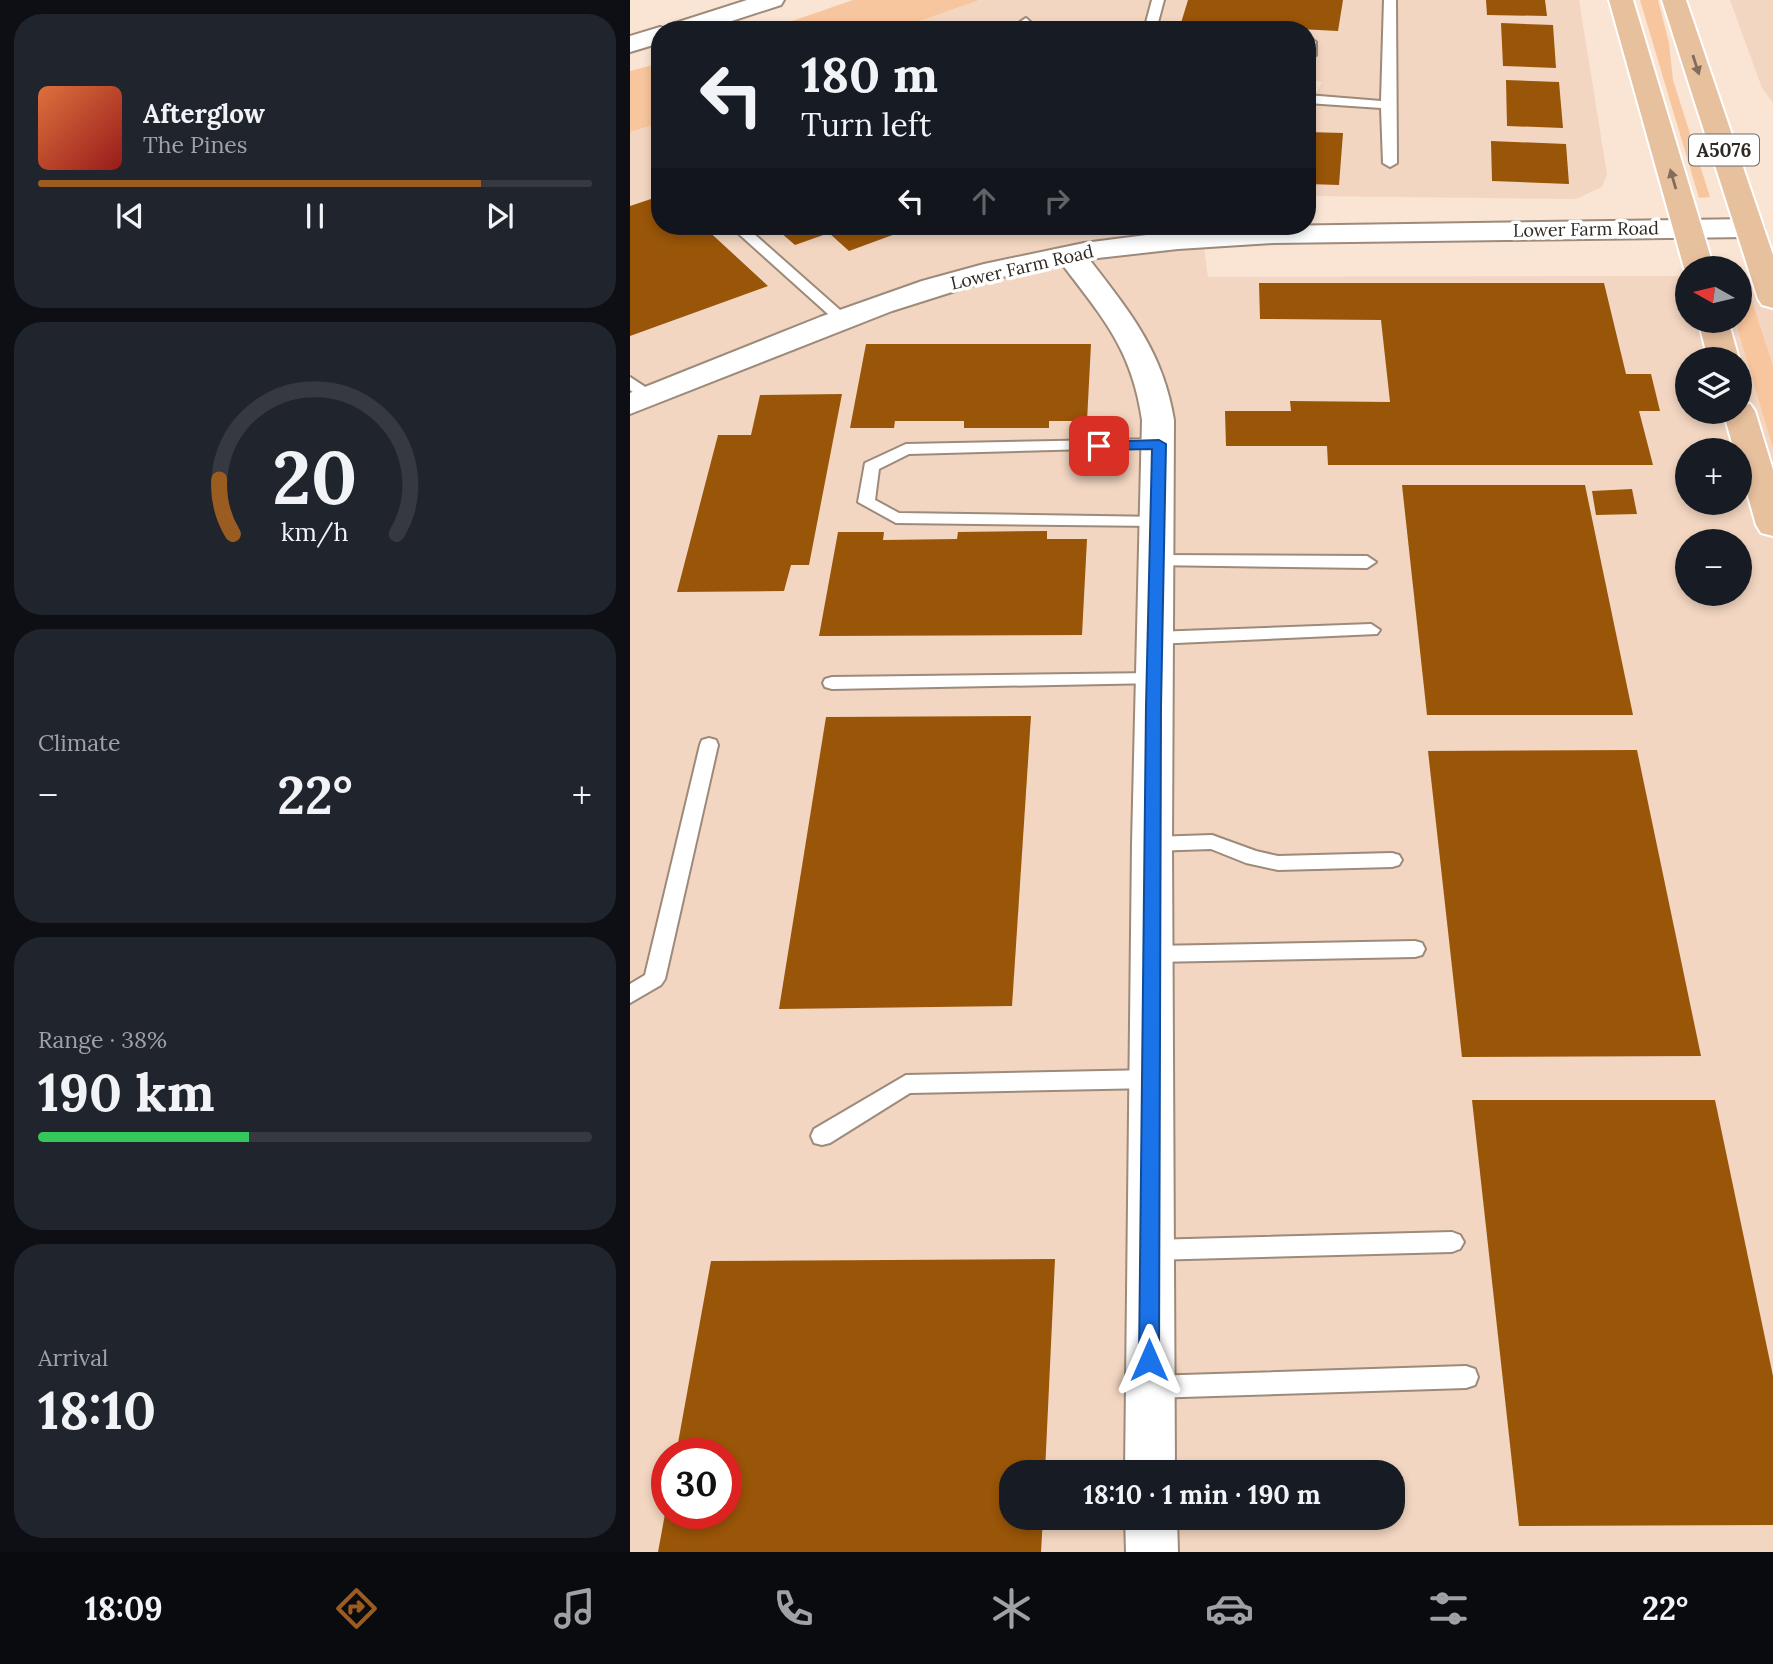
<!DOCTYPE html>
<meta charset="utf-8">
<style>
:root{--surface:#171b24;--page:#20242c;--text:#f1f3f6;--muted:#9ea1a6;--line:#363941;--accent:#9a5c21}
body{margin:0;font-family:Lora,serif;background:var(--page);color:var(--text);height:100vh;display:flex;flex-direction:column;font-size:26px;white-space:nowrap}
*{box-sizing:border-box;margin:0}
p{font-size:23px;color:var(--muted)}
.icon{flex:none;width:38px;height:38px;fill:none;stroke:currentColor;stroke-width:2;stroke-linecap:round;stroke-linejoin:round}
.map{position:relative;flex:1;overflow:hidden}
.side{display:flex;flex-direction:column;gap:14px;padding:14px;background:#0d0f14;width:630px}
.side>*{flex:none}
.top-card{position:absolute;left:21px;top:21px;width:665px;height:214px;border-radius:28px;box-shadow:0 4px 10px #0003;background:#171b24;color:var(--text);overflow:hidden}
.needle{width:46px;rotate:278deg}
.tools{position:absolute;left:1045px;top:256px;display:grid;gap:14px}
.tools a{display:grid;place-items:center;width:77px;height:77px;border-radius:50%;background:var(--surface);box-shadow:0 4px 10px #0003;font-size:35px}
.speed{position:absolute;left:21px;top:1438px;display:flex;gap:14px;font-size:35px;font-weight:700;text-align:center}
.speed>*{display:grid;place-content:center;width:91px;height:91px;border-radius:50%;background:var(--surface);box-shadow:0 4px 10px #0003;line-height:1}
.speed .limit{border:10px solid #d22;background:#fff;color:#111}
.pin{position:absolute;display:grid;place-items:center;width:60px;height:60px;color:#fff;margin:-30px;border-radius:14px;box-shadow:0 4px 10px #0006}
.me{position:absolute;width:77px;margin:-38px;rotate:0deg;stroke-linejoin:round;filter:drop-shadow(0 0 5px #0008)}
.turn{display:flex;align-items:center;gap:24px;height:147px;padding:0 35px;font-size:32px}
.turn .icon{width:91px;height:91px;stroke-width:2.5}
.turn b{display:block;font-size:49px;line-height:60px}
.lanes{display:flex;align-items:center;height:66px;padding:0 35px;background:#0003;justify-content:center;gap:35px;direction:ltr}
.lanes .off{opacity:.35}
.big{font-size:52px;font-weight:700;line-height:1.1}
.side .card{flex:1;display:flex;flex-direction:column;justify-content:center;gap:10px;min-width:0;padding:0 24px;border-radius:28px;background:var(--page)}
.side .dial{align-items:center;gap:0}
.dial svg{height:182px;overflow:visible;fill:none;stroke:var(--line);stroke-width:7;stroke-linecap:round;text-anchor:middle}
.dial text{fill:var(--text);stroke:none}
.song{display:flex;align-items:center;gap:21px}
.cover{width:84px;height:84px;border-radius:10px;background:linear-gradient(135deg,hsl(20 70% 55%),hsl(0 70% 35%))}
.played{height:7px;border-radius:4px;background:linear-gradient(90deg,var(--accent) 80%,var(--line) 80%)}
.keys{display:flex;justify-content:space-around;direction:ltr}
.heat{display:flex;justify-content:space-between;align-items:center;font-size:38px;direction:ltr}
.charge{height:10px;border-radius:5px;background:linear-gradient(90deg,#34c759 38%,var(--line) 0)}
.trip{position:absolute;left:369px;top:1460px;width:406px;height:70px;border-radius:28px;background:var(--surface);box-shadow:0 4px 10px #0003;font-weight:700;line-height:70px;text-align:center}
.tabs{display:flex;height:112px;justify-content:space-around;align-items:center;background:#090b0e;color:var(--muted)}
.tabs .icon{width:49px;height:49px}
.tabs .active{color:var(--accent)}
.tabs b{font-size:32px;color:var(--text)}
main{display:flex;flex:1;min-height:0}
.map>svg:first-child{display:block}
.built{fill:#f2d6c1;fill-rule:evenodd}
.green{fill:#f8c69e}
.building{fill:#995508}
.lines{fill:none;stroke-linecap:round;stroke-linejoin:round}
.service-casing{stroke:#9d8a7a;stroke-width:4}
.minor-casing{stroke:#9d8a7a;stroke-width:4}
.tertiary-casing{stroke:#9d8a7a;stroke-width:4}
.primary-casing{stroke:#fff;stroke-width:4}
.service{fill:#fff;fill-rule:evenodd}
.minor{fill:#fff;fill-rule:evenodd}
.tertiary{fill:#fff;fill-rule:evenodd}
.primary{fill:#e7c09e;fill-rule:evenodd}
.oneway{fill:#826c5a}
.route{fill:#1a73e8;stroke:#114b97;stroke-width:2}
.labels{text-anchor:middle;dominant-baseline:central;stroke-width:7;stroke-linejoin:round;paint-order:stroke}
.far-street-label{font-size:18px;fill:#302822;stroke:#fff}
.shield{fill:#fff;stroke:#6e6864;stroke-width:2}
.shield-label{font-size:19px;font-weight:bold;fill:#302822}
</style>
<main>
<section class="side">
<div class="card">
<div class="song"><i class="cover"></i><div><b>Afterglow</b><p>The Pines</p></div></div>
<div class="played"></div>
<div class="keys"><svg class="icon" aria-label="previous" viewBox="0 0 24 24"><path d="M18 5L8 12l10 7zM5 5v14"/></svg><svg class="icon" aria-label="pause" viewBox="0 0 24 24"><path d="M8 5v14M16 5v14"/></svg><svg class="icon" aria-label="next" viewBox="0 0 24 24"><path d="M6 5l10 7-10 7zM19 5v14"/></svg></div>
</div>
<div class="card dial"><svg viewBox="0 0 100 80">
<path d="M14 69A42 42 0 1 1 86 69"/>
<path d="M14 69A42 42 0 0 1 8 45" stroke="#9a5c21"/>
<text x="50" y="56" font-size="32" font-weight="700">20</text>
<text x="50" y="72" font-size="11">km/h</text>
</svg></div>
<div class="card"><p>Climate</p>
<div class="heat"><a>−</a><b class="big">22°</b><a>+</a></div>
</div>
<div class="card"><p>Range · 38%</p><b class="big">190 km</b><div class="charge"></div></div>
<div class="card"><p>Arrival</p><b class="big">18:10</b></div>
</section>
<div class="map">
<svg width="1143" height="1552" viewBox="0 0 1143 1552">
<rect width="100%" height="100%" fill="#fae5d4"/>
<g class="built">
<path d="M351 0H949L977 174 972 187 946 199 677 196V111L692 82 677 79V30H264Z"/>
<path d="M1100 0H1143V103L1132 88Z"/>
<path d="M30 123V226H571L578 277 1057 276V320H1110V276H1143V1552H0V132ZM1057 359H1110V411H1057ZM1057 450H1110V502H1057ZM1057 541H1110V593H1057ZM37 1454H96V1514H37ZM382 1472H763V1517H382Z"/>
</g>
<g class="green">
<path d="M223 0H350L264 30H136Z"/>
<path d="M1010 0H1028L1039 43 1043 80 1080 197 1069 198Z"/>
<path d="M30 63V123L0 132V71Z"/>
<path d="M1110 273 1114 277 1143 366V448L1105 320H1110Z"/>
</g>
<g class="building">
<path d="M558 0H713L708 31 551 23Z"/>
<path d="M856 0H915L917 16 857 15Z"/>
<path d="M871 23 923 25 926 68 873 66Z"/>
<path d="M876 80 929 82 933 128 877 126Z"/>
<path d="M677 132 713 133 709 185 677 184Z"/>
<path d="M861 141 936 144 939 184 862 181Z"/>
<path d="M30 196V226H73L138 286 0 336V206Z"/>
<path d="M143 226H287L219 251 199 233 165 245Z"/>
<path d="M629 283H974L996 374H1021L1030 411H1009L1023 465H698L697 446H596L595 411H661L660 401 760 402 751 320 630 319Z"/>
<path d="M236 344H461L457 421H419V428H334V421H265L264 428H220Z"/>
<path d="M212 394 179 565H161L154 591 47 592 88 435H121L130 395Z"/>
<path d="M772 485H955L1003 715H797Z"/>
<path d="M1002 489 1007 514 966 515 962 491Z"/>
<path d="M417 531V539H457L452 635 189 636 208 532H254L253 540 327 539 328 532Z"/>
<path d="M401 716 382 1006 149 1009 196 717Z"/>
<path d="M1007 750 1071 1056 832 1057 798 751Z"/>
<path d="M842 1100H1085L1143 1376V1525L889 1526Z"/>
<path d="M425 1259 415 1472H382V1517H413L411 1552H28L35 1514H96V1454H46L81 1261Z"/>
</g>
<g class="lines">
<g class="service-casing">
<g id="service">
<path d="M522 0H534L526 30H514Z"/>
<path d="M754 0H766L767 163 760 167 753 163 751 108 677 103V95L751 101Z"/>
<path d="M396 18 409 30H396L390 22Z"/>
<path d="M677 37 686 42V55L680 59 677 58Z"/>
<path d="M100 226H115L218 317 221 320 218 323H208Z"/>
<path d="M0 377 26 394 28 397 26 400H14L0 390Z"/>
<path d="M529 439 537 444 535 447 279 454 249 469 245 500 269 513 533 517 535 521 527 526 266 523 228 502 235 463 276 444Z"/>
<path d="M526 555 737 556 746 562 737 568 520 565 517 561 520 557Z"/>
<path d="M741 624 750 630 747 634 524 644 515 638 524 632Z"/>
<path d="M524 673 530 675 533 679 530 683 202 689 195 687 193 683 195 679 202 677Z"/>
<path d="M79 738 86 740 88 745 35 979 31 985 0 1003V984L15 975 70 745 72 740Z"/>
<path d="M582 835 626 851 648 856 762 853 769 855 772 860 769 865 762 867 648 870 616 863 581 849 522 851 515 849 512 844 515 839 522 837Z"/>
<path d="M785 941 792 943 795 949 792 955 785 957 523 962 516 960 513 954 516 948 523 946Z"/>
<path d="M522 1070 530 1073 533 1079 530 1085 522 1088 280 1093 200 1143 192 1145 184 1143 181 1136 184 1129 276 1075Z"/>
<path d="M822 1232 830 1235 834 1242 830 1249 822 1252 520 1260 512 1257 508 1250 512 1243 520 1240Z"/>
<path d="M836 1366 845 1369 848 1377 845 1385 836 1388 520 1398 511 1395 508 1387 511 1379 520 1376Z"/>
</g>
</g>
<g class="minor-casing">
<g id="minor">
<path d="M1120 219 1130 222 1134 228 1130 234 1120 237 643 243 548 249 459 259C500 312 533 352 544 420L542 844 545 1472H495L502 844 512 420C502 350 473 318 432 264L363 279 262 311 0 414V393L190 317 292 281 354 264 454 243 548 231 639 226Z"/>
<path d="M495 1517H547L548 1552H496Z"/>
</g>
</g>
<g class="tertiary-casing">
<path id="tertiary" d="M117 0H154L151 5 74 30H30V43L0 52V36L30 27 36 29 39 25Z"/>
</g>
<g class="primary-casing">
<g id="primary">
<path d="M979 0H1003L1084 268H1057V272L1054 268Z"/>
<path d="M1032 0H1056L1143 255V308L1132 305 1128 299Z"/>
<path d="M1068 320H1098L1109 359H1078Z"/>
<path d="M1110 402 1120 404 1125 411 1143 470V536L1131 533 1126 525 1110 468V450H1104L1093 411H1110Z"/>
</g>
</g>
<use href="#service" class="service"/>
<use href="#minor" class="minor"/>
<use href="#tertiary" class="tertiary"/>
<use href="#primary" class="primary"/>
</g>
<defs><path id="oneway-solid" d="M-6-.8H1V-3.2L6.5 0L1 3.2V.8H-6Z" transform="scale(1.75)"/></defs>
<g class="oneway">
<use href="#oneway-solid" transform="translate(1066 65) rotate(72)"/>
<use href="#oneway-solid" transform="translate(1043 179) rotate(-106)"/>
</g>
<path class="route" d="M529 440 536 444 531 706 529 1360 526 1367 519 1369 512 1367 509 1360 516 706 522 449 469 450 463 446 469 442Z"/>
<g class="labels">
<g class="far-street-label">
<text transform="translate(956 229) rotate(-1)">Lower Farm Road</text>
<text transform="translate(392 267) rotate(-13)">Lower Farm Road</text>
</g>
<rect class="shield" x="1059" y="134.5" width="70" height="31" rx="5"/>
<g class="shield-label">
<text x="1094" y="150">A5076</text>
</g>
</g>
</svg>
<div class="tools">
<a><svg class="needle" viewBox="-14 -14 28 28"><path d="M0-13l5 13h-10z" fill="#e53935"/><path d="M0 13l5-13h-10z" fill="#9ea1a6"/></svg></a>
<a><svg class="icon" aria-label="layers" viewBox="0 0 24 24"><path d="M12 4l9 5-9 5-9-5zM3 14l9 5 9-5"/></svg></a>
<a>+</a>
<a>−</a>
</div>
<div class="speed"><div class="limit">30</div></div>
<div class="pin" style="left:469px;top:446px;background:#d93025"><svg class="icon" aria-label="arrive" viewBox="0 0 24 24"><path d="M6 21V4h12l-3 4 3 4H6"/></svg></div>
<svg class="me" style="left:519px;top:1360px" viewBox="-20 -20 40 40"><path d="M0-17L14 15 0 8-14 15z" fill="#1a73e8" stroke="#fff" stroke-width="4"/></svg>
<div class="trip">18:10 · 1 min · 190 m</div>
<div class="top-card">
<div class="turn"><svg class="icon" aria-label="left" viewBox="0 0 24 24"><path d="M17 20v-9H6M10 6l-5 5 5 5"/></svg><div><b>180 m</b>Turn left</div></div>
<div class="lanes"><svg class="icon" aria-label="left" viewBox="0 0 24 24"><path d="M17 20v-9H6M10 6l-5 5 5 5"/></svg><svg class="icon off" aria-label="ahead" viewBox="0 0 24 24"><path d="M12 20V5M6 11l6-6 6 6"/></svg><svg class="icon off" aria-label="right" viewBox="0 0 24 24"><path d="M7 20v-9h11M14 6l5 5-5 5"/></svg></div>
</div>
</div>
</main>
<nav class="tabs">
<b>18:09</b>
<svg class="icon active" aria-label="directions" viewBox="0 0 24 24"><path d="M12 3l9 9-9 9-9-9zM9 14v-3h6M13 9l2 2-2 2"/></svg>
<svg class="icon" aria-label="music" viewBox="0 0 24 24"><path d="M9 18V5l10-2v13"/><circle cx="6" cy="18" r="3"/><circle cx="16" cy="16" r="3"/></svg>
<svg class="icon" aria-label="phone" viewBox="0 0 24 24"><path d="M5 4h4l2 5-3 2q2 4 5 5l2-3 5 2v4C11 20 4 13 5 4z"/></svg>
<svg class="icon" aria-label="climate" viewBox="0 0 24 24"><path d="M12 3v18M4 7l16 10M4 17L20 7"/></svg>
<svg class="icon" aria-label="car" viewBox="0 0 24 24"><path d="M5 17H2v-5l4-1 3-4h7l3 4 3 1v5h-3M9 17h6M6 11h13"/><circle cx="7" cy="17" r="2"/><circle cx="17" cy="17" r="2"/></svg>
<svg class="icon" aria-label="filters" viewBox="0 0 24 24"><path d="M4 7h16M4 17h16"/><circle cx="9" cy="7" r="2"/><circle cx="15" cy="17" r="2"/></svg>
<b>22°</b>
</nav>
